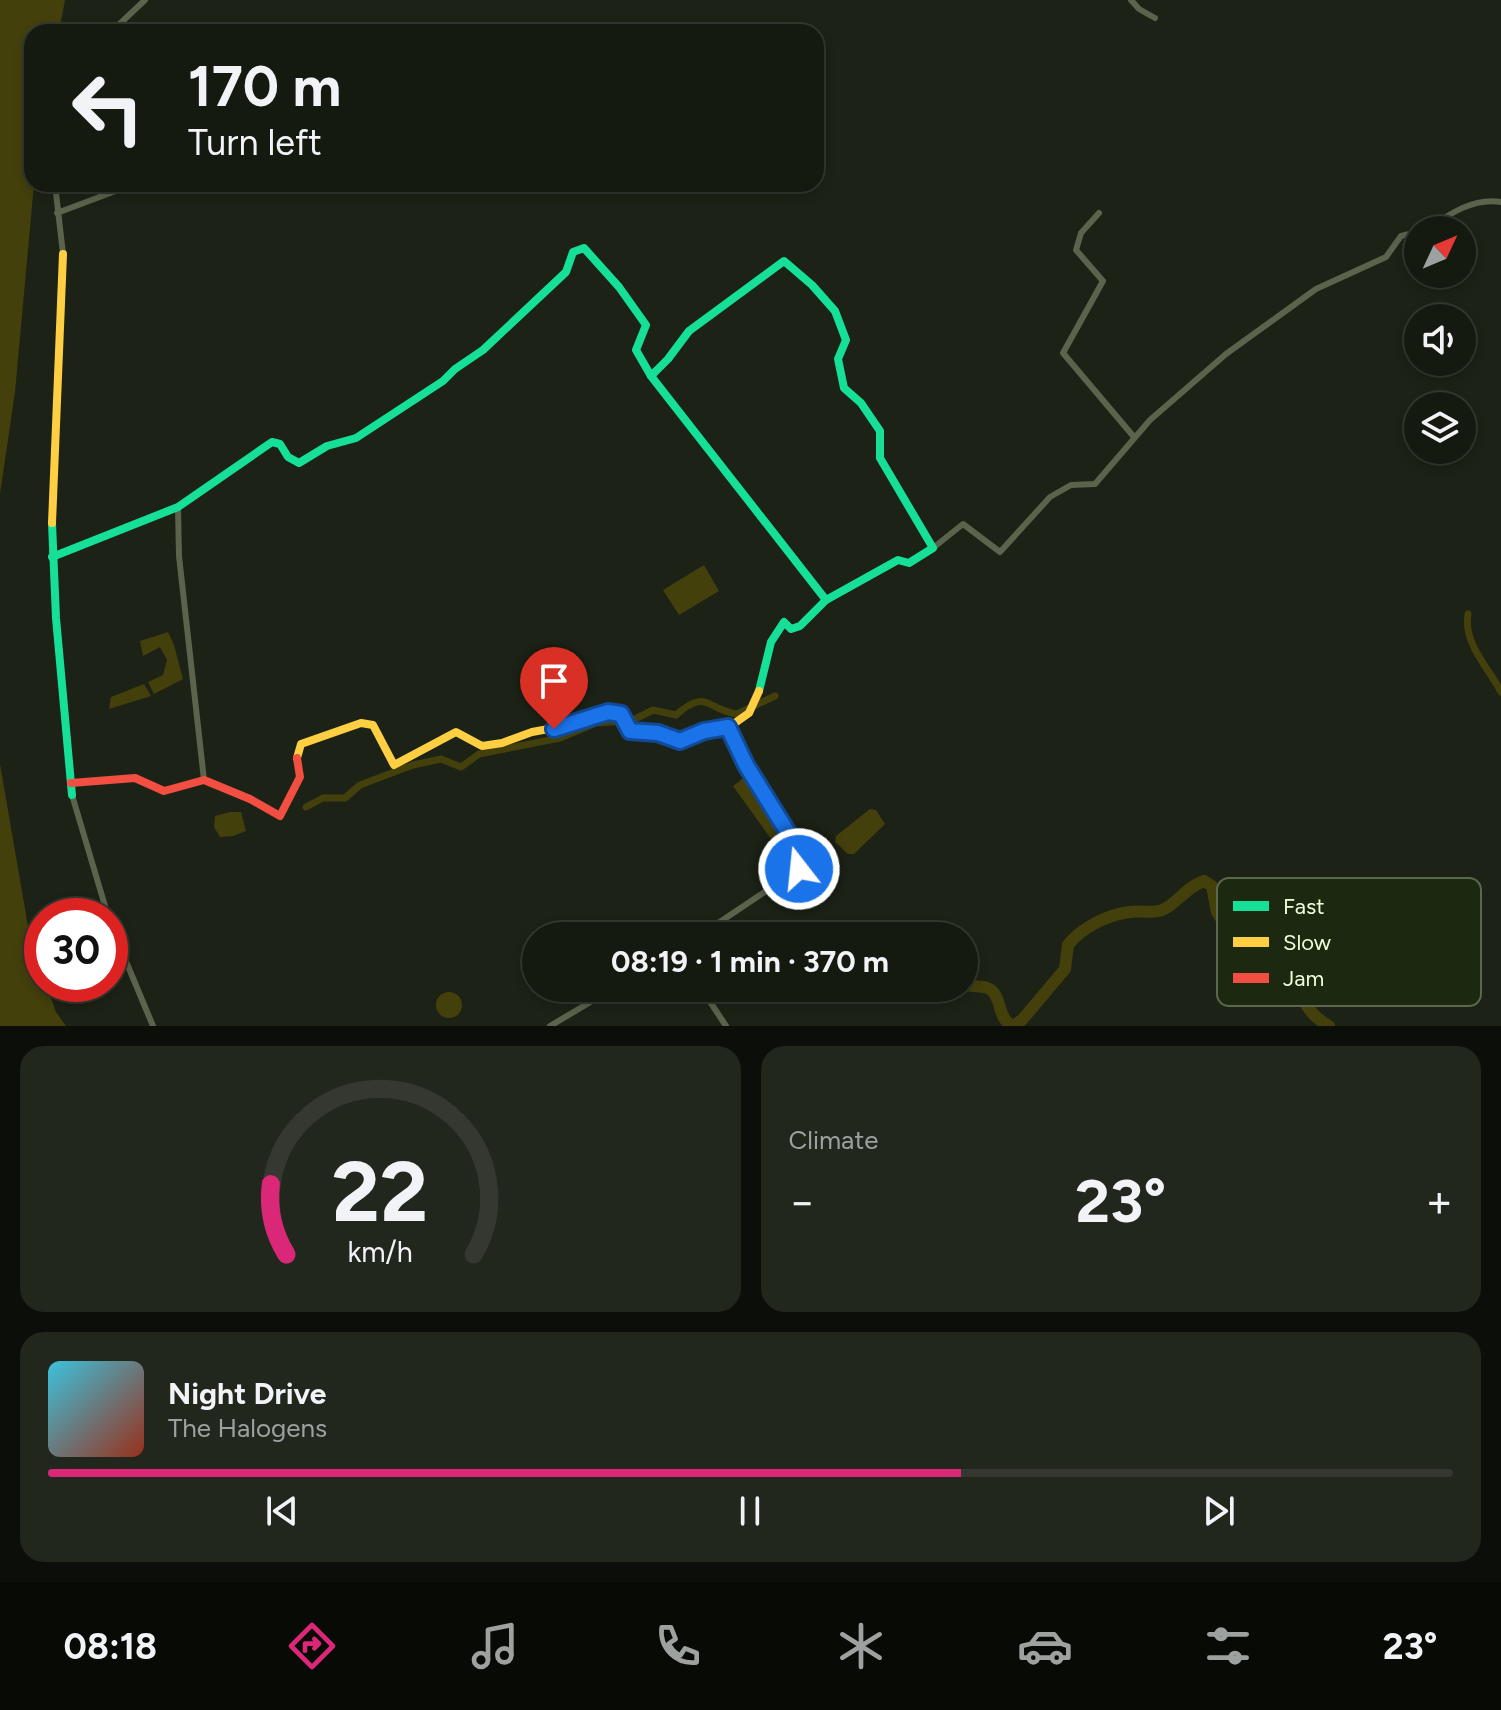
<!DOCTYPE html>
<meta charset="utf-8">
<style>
:root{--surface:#151a10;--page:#22271e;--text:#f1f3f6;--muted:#9da19f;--line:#343830;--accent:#db2777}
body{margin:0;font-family:Figtree,sans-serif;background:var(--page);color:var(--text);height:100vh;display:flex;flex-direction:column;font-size:30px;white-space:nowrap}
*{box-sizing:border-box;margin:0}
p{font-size:26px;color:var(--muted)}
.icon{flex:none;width:44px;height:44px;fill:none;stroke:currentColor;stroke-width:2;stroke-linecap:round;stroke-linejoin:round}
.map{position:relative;height:1026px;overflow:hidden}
.sheet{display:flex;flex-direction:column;gap:20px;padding:20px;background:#0c0e09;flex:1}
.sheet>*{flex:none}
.banner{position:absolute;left:24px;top:24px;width:800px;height:168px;border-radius:24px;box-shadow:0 4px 12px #0003,0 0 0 2px var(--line);background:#151a10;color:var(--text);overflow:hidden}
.needle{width:52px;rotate:46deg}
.fabs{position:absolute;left:1404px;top:216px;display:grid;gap:16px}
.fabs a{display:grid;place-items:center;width:72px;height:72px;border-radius:50%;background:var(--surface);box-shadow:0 4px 12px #0003,0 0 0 2px var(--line);font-size:40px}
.speed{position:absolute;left:24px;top:898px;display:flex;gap:16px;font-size:40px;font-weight:700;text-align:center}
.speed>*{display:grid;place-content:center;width:104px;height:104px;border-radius:50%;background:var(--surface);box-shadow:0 4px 12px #0003,0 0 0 2px var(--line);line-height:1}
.speed .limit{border:12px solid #d22;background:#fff;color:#111}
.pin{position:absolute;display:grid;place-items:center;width:68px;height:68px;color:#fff;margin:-82px -34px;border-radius:50% 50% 50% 0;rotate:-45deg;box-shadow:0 0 8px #0007}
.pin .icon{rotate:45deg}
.me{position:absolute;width:88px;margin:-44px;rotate:344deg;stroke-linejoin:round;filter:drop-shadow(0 0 6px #0008)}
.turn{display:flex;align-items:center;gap:28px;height:168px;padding:0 32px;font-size:36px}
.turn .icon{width:104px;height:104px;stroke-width:2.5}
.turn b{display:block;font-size:56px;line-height:68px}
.big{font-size:60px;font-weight:700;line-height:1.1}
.sheet .tile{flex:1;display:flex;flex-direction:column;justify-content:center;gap:12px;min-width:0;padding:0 28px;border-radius:24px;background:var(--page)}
.sheet .dial{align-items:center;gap:0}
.dial svg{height:208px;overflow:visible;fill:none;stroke:var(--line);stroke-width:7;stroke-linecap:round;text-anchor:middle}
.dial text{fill:var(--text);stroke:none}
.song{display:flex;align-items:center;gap:24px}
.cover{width:96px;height:96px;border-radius:12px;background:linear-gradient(135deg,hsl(190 70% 55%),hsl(10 70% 35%))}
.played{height:8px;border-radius:4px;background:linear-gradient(90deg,var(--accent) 65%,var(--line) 65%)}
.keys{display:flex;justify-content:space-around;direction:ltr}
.heat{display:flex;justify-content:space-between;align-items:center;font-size:44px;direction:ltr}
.sheet .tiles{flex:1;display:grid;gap:20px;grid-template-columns:1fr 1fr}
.tile:last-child{grid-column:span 2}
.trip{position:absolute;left:522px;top:922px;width:456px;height:80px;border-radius:40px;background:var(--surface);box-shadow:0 4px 12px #0003,0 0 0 2px var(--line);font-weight:700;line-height:80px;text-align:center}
.tabs{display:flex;height:128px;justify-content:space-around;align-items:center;background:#080a06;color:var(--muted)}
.tabs .icon{width:56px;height:56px}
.tabs .on{color:var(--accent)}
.tabs b{font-size:36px;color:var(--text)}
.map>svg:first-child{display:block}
.water{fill:#43400c}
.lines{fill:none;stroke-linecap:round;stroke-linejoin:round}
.canal{stroke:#43400c;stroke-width:7}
.river{stroke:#43400c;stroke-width:12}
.street{stroke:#5a634b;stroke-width:6}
.fast{stroke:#16e098;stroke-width:8}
.slow{stroke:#ffcf43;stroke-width:8}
.jam{stroke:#f24e42;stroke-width:8}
.route-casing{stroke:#114b97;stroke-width:20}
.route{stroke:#1a73e8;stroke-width:14}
.key{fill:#1d2810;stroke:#5c684c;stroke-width:2}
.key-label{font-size:22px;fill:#eeffd8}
</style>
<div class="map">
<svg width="1501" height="1026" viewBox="0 0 1501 1026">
<rect width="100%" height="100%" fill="#1c2216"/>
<g class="water">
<path d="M0 0H65L59 32H32L34 184 15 392 0 494Z"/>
<path d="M704 565 719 591 679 615 663 590Z"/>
<path d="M168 632 174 645 183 679 154 694 148 682 163 675 167 660 160 647 143 656 140 641Z"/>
<path d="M144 684 151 696 109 709 111 697Z"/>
<path d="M0 764 29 932 42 971V984H46L56 1012 66 1026H0Z"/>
<path d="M746 776 752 780 795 857V862L786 867 779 862 774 843 733 786Z"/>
<path d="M870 809 876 810 885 824 854 854H848L835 842 836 836Z"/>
<path d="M230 812H241L246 831 233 836 220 837 214 827 215 816Z"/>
<circle cx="449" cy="1005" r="13"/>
</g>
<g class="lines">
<g class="canal">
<path d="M1468 614C1463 644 1489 668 1501 692"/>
<path d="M306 807 323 798H345L360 785 413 765 441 759 461 767 479 754 560 738 596 723 631 721 653 710 676 715C707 688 706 709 737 714L775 696"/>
</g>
<g class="river">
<path d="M964 985C972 987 985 985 991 990 1002 998 997 1017 1012 1026"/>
<path d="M921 988H924"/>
<path d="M1013 1026 1022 1020 1065 969 1068 945C1081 928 1107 915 1129 912 1139 910 1152 914 1162 910 1176 905 1186 887 1204 881L1212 886 1217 912 1228 929 1245 932 1281 917 1286 918C1304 959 1284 1001 1329 1026"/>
</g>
<g class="street">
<path d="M1131 0 1139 9 1155 18"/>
<path d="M111 32 145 0"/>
<path d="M55 184 63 254"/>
<path d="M57 213 134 184"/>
<path d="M1099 213 1081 233 1076 250 1103 281 1063 353 1134 437"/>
<path d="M1426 230C1448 215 1473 197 1501 202"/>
<path d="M178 507 179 556 204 780"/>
<path d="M933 548 963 524 1000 552 1050 497 1071 485 1095 484 1150 420 1226 354 1316 289 1386 257 1401 236 1418 232"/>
<path d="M72 795 108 916"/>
<path d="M110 923 153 1026"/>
<path d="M699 936 799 869 803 857 746 765 728 727"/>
<path d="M701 988 726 1026"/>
<path d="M550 1026 614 988"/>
</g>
<g class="fast">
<path d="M651 376 668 359 689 331 784 261 812 285 835 311 846 340 838 359 844 388 861 403 880 431V458L933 548 909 563 898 560 826 600 800 626 791 629 784 622 771 642 759 691"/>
<path d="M52 523 56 618 72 795"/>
<path d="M52 557 178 507 272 442 280 444 288 457 299 463 327 446 356 438 443 381 455 369 483 350 566 272 573 252 584 248 619 287 646 325 636 350 651 376 826 600"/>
</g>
<g class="slow">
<path d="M52 523 63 254"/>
<path d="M297 758 301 744 361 723 373 725 394 765 456 732 482 746 502 743 532 732 565 726 608 712 621 714 630 731 658 733 680 741 709 730 732 725 749 713 759 691"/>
</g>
<path class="jam" d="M71 783 135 778 164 791 204 780 250 799 280 816 300 777 297 758"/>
</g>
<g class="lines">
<g class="route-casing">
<path id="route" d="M554 729 608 712 621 714 630 731 658 733 680 741 704 731 728 727 746 765 803 857 799 869"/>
</g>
<use href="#route" class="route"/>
</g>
<rect x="1217" y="878" width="264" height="128" rx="12" class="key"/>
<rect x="1233" y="901" width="36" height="10" fill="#16e098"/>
<rect x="1233" y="937" width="36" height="10" fill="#ffcf43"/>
<rect x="1233" y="973" width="36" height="10" fill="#f24e42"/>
<g class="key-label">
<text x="1283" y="914">Fast</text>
<text x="1283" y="950">Slow</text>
<text x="1283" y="986">Jam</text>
</g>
</svg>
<div class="fabs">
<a><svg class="needle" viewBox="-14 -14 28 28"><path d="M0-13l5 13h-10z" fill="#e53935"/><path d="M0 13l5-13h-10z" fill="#9da19f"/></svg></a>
<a><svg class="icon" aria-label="sound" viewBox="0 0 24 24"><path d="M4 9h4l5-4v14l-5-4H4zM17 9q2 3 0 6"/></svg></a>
<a><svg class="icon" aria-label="layers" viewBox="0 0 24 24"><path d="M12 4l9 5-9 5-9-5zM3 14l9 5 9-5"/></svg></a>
</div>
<div class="speed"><div class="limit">30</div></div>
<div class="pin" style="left:554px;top:729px;background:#d93025"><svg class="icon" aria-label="arrive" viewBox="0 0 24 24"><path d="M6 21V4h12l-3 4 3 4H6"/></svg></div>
<svg class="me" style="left:799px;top:869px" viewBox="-20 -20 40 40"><circle r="17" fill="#1a73e8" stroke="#fff" stroke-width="3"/><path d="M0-11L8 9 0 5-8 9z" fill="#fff"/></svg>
<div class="trip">08:19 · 1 min · 370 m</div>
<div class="banner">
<div class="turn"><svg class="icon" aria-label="left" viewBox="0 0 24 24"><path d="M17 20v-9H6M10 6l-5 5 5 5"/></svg><div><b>170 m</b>Turn left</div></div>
</div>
</div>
<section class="sheet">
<div class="tiles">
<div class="tile dial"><svg viewBox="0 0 100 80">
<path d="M14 69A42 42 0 1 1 86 69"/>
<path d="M14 69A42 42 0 0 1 8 42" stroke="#db2777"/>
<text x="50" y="56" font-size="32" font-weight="700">22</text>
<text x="50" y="72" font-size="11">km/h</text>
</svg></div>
<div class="tile"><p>Climate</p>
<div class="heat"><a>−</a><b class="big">23°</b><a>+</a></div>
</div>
<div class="tile">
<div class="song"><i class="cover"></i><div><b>Night Drive</b><p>The Halogens</p></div></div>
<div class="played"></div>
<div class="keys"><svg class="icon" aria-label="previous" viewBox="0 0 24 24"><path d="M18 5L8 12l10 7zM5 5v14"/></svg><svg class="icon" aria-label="pause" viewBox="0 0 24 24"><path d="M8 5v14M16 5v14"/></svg><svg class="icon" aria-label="next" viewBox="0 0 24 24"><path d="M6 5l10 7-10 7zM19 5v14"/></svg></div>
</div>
</div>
</section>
<nav class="tabs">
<b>08:18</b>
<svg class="icon on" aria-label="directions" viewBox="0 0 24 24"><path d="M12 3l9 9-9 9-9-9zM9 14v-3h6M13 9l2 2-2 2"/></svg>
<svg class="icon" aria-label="music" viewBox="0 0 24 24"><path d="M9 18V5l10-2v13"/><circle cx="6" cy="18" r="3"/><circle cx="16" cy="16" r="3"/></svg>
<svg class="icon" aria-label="phone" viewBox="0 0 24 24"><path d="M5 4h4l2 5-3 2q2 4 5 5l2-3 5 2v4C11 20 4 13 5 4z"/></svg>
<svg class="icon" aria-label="climate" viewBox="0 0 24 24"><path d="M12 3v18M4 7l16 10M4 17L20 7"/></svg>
<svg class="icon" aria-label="car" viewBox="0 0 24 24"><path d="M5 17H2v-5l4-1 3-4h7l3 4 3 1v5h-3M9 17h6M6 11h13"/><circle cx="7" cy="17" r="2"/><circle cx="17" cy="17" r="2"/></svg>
<svg class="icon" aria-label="filters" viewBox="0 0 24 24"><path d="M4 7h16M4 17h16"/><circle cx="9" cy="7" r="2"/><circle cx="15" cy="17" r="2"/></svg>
<b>23°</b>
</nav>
